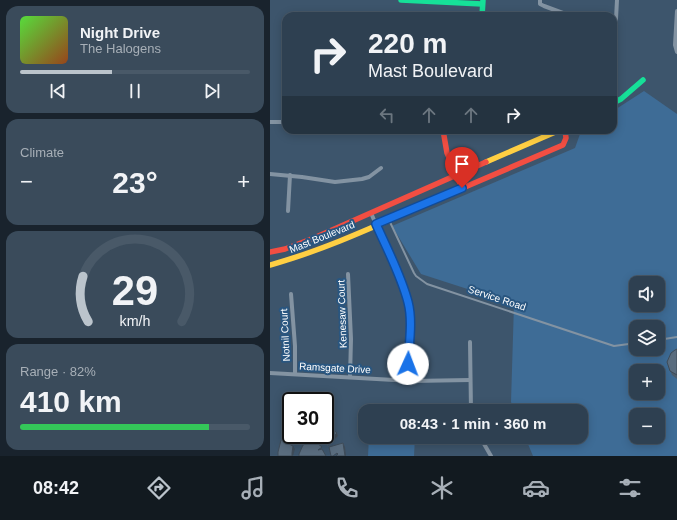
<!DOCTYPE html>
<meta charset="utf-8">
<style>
:root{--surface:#2e4051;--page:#3a4b5b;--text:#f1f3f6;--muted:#a7afb7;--line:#495968;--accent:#bbc4cc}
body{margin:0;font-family:Helvetica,sans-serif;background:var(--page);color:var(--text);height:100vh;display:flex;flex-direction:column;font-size:15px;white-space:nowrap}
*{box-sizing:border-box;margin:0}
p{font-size:13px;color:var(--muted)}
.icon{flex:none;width:22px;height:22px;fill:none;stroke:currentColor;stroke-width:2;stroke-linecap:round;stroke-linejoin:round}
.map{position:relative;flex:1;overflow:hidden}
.sheet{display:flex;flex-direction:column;gap:6px;padding:6px;background:#19232d;width:270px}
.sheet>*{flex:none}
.hud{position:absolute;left:12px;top:12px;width:335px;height:122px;border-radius:12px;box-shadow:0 2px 10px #0003,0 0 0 1px var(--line);background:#2e4051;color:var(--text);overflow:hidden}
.tools{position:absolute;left:359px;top:276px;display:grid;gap:8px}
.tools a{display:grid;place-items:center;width:36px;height:36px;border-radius:8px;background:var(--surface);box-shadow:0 2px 10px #0003,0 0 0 1px var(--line);font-size:20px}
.speed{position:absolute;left:12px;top:392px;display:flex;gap:8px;font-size:20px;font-weight:700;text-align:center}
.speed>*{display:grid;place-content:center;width:52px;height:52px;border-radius:50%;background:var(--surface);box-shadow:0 2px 10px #0003,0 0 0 1px var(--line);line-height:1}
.speed .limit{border:2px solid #111;border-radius:6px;background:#fff;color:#111}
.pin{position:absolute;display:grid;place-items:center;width:34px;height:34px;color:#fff;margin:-41px -17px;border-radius:50% 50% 50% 0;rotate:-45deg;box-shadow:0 0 4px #0007}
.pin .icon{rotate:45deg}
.me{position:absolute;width:44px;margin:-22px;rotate:2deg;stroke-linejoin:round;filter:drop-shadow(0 0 3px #0008)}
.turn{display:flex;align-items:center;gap:14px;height:84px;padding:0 20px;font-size:18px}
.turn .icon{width:52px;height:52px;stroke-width:2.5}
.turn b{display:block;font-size:28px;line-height:34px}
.lanes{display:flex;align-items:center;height:38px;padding:0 20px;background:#0003;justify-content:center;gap:20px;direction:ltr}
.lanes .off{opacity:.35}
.big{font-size:30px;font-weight:800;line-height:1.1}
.sheet .card{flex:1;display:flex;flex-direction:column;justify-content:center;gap:6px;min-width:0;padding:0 14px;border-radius:12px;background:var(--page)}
.sheet .dial{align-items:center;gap:0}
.dial svg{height:104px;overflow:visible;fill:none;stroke:var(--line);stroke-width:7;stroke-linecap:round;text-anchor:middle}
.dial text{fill:var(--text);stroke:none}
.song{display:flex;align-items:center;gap:12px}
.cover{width:48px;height:48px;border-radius:6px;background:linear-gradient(135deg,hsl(110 70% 55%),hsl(20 70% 35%))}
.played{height:4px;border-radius:2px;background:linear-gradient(90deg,var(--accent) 40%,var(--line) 40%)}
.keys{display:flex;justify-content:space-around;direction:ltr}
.heat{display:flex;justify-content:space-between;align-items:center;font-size:22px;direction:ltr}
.charge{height:6px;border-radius:3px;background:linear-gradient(90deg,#34c759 82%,var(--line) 0)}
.trip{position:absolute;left:88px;top:404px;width:230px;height:40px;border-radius:12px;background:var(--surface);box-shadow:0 2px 10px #0003,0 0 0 1px var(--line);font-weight:800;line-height:40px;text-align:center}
.tab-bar{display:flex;height:64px;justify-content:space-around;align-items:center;background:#121a20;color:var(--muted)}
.tab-bar .icon{width:28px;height:28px}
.tab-bar .current{color:var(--accent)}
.tab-bar b{font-size:18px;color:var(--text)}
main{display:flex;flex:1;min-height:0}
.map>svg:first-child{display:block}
.green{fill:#3e6c96;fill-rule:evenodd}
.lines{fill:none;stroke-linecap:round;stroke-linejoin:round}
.lane{stroke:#8393a2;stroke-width:2}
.street{stroke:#8393a2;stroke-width:4}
.fast{stroke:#16e098;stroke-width:5.5}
.slow{stroke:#ffcf43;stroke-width:5.5}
.jam{stroke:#f24e42;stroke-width:5.5}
.wall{fill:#4d5e6d}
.shaded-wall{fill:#3f4c59}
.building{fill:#5a6d7f;stroke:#3f4c59}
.route-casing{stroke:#114b97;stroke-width:10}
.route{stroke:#1a73e8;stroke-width:7}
.labels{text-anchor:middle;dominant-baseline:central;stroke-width:4;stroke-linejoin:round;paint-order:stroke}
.street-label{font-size:10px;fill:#fff;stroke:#295680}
</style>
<main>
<section class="sheet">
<div class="card">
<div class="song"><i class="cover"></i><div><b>Night Drive</b><p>The Halogens</p></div></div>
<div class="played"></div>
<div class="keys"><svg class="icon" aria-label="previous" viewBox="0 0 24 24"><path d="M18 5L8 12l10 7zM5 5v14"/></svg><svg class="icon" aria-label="pause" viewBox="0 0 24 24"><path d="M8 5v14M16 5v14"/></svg><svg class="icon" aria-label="next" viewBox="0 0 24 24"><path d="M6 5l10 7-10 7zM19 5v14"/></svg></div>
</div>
<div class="card"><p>Climate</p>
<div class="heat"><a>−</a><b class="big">23°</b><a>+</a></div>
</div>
<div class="card dial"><svg viewBox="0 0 100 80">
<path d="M14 69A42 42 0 1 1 86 69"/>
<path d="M14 69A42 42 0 0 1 10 34" stroke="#bbc4cc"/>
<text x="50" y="56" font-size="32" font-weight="700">29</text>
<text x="50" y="72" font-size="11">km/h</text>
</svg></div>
<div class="card"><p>Range · 82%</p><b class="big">410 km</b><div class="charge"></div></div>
</section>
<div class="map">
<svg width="407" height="456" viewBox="0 0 407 456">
<rect width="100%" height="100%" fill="#3d556c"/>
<g class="green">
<path d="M374 91 407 114V456H263L255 437H311V411H245L241 402 244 304 151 274 122 226 305 148 310 134 315 130H343V111ZM366 283H388V305H366ZM366 327H388V349H366ZM366 371H388V393H366ZM366 415H388V437H366Z"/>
<path d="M99 437H145L144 456H98Z"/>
</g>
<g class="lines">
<g class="lane">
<path d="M119 220 144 273 146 276 157 284 344 346 366 343"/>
<path d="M388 340 407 337"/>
</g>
<g class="street">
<path d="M270 0V4L274 6 301 16"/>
<path d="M407 11 405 45 407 52"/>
<path d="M343 27 346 19 347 0"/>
<path d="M0 122H16"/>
<path d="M14 122 16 86"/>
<path d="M0 174 32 177 65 182 92 179 99 177 111 168"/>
<path d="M18 211 20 175"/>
<path d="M101 213 132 284 138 302 140 325 137 380"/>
<path d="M78 274 81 339 80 377"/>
<path d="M21 294 25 346V374"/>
<path d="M200 342 201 411"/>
<path d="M0 373 142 381 200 380"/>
<path d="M210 437 221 456"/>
</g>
<g class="fast">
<path d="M131 0 212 4"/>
<path d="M212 16 213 0"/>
<path d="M343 103 351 99 373 80"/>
</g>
<g class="slow">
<path d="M216 162 290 130"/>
<path d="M0 265C65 247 126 216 188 190"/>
</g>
<g class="jam">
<path d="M173 130 177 153 192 188"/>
<path d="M188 190 293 145 296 138 295 130"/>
<path d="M0 252 15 249 44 238 216 162"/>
</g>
</g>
<g class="wall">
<path d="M407 349V379L402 375 397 362Z"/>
<path d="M67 433 68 436 58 446 50 440 43 438 34 440 32 435H55Z"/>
</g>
<g class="shaded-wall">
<path d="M67 433 68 436 58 446 57 442Z"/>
<path d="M73 443 75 447 76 456H75Z"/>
<path d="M23 446 25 449 23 456H22V453Z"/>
</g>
<g class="building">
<path d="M407 349V375L400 371 397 362 401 353 405 350Z"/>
<path d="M55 423 67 433 57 442 49 436 44 435H55Z"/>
<path d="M11 440 23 446 22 453V456H8V452Z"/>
<path d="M42 442 47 443 52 447 48 450 52 449 56 456H29V454L33 445Z"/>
<path d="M73 443 75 456H66L68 454 67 453 63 456H61L59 447Z"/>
</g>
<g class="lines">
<g class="route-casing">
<path id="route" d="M138 364C139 344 143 321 138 302 131 275 117 249 106 224L192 188"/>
</g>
<use href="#route" class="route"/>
</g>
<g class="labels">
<g class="street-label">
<text transform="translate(52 237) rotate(-22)">Mast Boulevard</text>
<text transform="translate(227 298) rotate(18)">Service Road</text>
<text transform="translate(72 314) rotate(-92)">Kenesaw Court</text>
<text transform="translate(15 335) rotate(-93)">Notnil Court</text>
<text transform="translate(65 368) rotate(3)">Ramsgate Drive</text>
</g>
</g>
</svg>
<div class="tools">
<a><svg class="icon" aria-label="sound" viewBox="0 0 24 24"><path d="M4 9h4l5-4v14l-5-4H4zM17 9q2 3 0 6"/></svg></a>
<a><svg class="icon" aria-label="layers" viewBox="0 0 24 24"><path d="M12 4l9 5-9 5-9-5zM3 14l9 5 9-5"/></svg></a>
<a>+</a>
<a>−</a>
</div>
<div class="speed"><div class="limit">30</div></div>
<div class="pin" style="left:192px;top:188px;background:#d93025"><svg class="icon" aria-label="arrive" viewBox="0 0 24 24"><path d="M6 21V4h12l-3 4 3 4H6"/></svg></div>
<svg class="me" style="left:138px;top:364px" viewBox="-20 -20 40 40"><circle r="19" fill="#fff"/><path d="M0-13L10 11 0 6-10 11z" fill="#1a73e8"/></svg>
<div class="trip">08:43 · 1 min · 360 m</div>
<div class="hud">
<div class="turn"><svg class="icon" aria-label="right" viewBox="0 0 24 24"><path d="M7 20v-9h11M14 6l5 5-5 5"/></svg><div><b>220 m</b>Mast Boulevard</div></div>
<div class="lanes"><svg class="icon off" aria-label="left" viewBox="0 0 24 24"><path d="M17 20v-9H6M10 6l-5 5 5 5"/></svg><svg class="icon off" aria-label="ahead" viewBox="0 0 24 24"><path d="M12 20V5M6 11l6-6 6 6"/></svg><svg class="icon off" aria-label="ahead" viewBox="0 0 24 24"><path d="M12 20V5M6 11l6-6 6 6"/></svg><svg class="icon" aria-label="right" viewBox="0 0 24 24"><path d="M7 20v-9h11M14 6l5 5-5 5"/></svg></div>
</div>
</div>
</main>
<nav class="tab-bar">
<b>08:42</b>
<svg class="icon current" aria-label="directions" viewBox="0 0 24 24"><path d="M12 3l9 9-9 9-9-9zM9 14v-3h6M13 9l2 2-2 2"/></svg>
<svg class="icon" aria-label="music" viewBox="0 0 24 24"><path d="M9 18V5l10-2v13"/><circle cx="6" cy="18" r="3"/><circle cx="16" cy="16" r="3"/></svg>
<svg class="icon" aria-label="phone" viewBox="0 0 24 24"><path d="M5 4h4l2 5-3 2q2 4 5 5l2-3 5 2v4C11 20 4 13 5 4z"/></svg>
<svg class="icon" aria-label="climate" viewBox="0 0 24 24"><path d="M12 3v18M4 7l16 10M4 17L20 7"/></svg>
<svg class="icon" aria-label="car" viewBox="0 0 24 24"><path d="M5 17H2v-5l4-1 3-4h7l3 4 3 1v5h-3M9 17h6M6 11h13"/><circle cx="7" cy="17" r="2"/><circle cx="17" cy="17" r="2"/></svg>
<svg class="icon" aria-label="filters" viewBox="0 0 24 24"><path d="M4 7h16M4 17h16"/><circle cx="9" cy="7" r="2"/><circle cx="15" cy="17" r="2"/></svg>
</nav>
